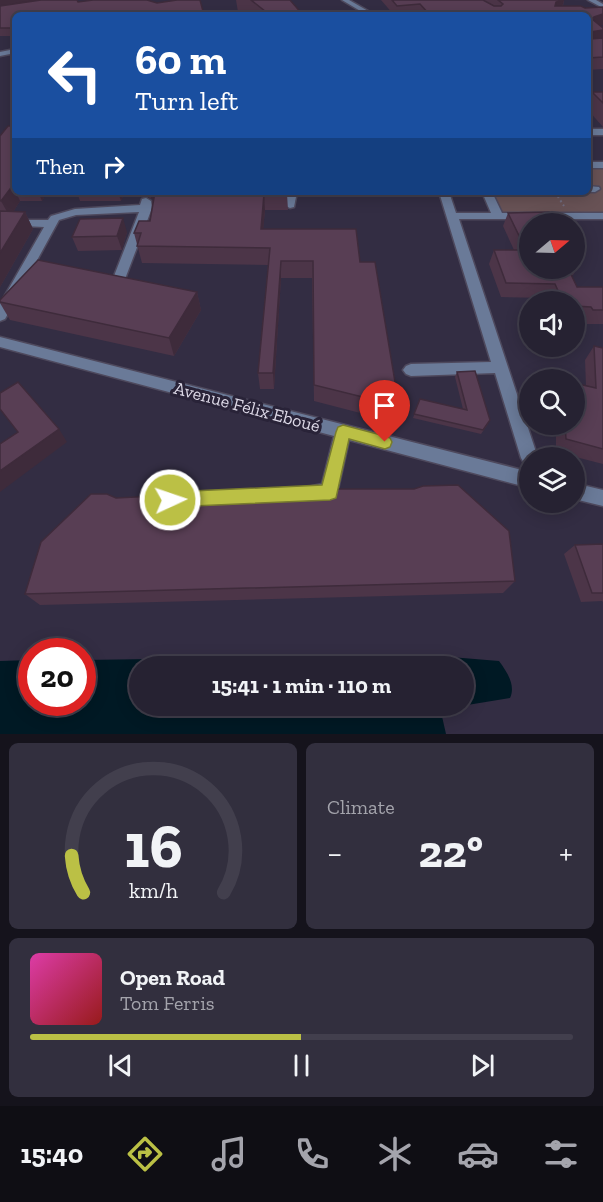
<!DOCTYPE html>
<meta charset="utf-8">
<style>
:root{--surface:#262232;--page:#322f3e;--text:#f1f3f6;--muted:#a4a4ac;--line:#423f4d;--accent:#bbc045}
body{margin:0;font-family:"Zilla Slab",serif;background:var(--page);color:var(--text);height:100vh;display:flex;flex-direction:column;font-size:22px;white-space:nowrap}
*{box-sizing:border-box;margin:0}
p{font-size:20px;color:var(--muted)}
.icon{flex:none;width:33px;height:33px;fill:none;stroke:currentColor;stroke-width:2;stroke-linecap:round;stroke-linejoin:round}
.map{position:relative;height:734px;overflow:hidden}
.details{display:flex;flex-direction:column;gap:9px;padding:9px;background:#15131c;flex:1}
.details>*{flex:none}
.hud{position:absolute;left:12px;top:12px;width:579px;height:183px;border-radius:9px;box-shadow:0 3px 15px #0003,0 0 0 2px var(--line);background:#1a4fa0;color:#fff;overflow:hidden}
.needle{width:39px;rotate:71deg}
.fabs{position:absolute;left:519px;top:213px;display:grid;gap:12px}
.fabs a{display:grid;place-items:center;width:66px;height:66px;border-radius:50%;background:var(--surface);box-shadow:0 3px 15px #0003,0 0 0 2px var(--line);font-size:30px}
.speed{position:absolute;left:18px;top:638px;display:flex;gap:12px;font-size:30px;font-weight:700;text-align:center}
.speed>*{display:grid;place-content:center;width:78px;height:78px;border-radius:50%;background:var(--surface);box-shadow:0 3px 15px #0003,0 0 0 2px var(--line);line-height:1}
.speed .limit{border:9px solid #d22;background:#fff;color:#111}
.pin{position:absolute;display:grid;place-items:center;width:51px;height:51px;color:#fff;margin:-62px -26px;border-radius:50% 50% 50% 0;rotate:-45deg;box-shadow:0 0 6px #0007}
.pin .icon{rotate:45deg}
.me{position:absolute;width:66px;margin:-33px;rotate:87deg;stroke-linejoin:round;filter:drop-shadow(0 0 4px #0008)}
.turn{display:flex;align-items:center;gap:21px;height:126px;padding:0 24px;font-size:27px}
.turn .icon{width:78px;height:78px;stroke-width:2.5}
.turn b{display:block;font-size:42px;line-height:51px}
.then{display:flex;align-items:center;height:57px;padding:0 24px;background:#0003;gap:12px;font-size:22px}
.big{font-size:45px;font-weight:700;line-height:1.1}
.details .tile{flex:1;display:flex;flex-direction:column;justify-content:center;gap:9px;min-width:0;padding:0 21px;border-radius:9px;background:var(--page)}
.details .dial{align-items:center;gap:0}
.dial svg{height:156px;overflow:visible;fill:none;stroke:var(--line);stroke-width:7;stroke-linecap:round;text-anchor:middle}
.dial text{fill:var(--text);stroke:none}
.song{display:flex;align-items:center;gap:18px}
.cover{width:72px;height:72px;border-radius:9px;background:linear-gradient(135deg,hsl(320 70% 55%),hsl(0 70% 35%))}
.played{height:6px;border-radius:3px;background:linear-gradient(90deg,var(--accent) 50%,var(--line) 50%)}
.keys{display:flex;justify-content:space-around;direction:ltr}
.heat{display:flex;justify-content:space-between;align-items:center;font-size:33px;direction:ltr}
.details .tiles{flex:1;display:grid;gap:9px;grid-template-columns:1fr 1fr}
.tile:last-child{grid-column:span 2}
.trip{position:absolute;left:129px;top:656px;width:345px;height:60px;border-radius:30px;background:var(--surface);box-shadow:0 3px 15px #0003,0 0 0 2px var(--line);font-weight:700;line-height:60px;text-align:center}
.dock{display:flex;height:96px;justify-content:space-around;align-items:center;background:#0f0e14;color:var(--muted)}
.dock .icon{width:42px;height:42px}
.dock .current{color:var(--accent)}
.dock b{font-size:27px;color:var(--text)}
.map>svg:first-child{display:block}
.green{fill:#685255}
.water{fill:#001924;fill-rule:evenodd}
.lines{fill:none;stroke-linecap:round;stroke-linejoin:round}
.minor-casing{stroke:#4e495d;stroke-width:3}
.path{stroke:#716c7f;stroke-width:2;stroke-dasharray:2 3;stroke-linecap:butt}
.minor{fill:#6a7a98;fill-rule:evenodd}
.wall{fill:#4c3548}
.shaded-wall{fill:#3e2b3b}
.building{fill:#583e54;stroke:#3e2b3b;stroke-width:1.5}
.route{fill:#bbc045;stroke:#7a7d2d;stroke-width:1.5}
.labels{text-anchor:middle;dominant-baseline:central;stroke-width:6;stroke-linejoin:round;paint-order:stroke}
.street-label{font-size:18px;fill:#ddd9e7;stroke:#292338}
</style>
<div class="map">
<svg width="603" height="734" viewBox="0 0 603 734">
<rect width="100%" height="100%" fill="#332d43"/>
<path class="green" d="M588 167H603V212L502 213 492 192H588Z"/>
<path class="water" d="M426 655 499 661C507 672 516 685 510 698L443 709 441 712 446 734H0V661L31 660 32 702H82L83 660ZM140 666H464V705H140Z"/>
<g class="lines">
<g class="minor-casing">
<g id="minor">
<path d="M342 0H349L375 15H367Z"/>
<path d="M588 0H596L603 4V8Z"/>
<path d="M15 49V53L0 56V52Z"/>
<rect x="588" y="129" width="15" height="6"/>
<rect x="588" y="162" width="15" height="6"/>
<path d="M588 186 599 187 600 189 595 192H587Z"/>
<path d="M287 192H297L294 207 290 208 284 205Z"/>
<path d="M439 192H449L456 213H491L482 192H492L502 213H603V219H459L538 458H530V465L524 463 521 458 495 373 411 376 406 374 403 370 406 366 411 364 491 362Z"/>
<path d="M146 198 151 201 152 208 125 279H115L114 276 139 212 76 215 59 220 5 319 0 321V304L44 227 3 225 0 222V213L10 220H48L51 216 75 209 140 205 142 199Z"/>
<path d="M0 337 530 472V488L349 440 336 498 314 501 308 499 305 493 308 487 322 484 334 436 0 347Z"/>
<path d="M574 483 603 490V506L574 499Z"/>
</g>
</g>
<path class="path" d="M555 192 564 206"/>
<use href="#minor" class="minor"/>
</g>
<g class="wall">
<path d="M200 0 15 15V36H0V6L78 2 157 3Z"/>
<path d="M236 0H290L303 15H255L250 11 238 12Z"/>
<path d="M381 0H564L563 6 585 8 603 7V25H600L603 28V69L588 70V15H394Z"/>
<path d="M592 92H603V127L588 110V102Z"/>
<path d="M15 126V192H47L42 201H20L13 212H25L33 229 0 287V136Z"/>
<path d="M77 192H125L121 201H80Z"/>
<path d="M146 192H286L287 194 288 210H265L263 229 360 262 399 406 395 422 314 401 312 278H281L274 389H260L258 373 268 265 142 263 134 233 150 221 153 198 151 199 147 196Z"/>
<path d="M549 212 530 268H574V250L581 261 573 275H571L577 287H603V324H585L583 320H574V302H550L548 298 501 297 489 264 494 250H514L503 226 508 213Z"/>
<path d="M127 232 122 250 78 251 72 237Z"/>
<path d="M197 292 201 310 174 356 10 320 0 303V300Z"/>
<path d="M594 346 603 348V464L556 452V424H574L586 386 585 360Z"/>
<path d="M457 372 488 424 481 434 413 418 420 399 463 409 455 377Z"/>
<path d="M116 498 515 581 503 593 40 605 25 594Z"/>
<path d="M603 544V602L602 601 581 602 564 554 575 545Z"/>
</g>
<g class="shaded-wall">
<path d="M0 0H53L0 6Z"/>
<path d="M564 0 561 11 553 13 556 2Z"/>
<path d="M603 14V25L589 28 588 30 594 17Z"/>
<path d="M603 30V39L588 43 591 32Z"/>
<path d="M13 185 15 192H16L20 201 10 217 1 201Z"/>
<path d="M38 192H47L42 201Z"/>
<path d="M118 192H125L121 201Z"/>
<path d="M150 192H159L160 197 151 199Z"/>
<path d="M264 194 265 210 262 245 261 229Z"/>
<path d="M25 212 33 229 0 287V253Z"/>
<path d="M123 218 127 232 122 250 117 236Z"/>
<path d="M281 261V278L274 389 273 373Z"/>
<path d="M197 292 201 310 174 356 169 338Z"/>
<path d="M59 429 67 442 0 492V471Z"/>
</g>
<g class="building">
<path d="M41 0H77L78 2 93 0H147L157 3 177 0H200L204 15H15V28H0V6Z"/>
<path d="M251 0H290L303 15H270Z"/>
<path d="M392 0H483L494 6H501L503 4 498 0H564L556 2 555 6H581L585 8 603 7V14L594 17 592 19 603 28V30L591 32V39L603 38V57L588 58V15H430L420 4 397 6Z"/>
<path d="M592 92H603V103Z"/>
<path d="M8 126H15V185H13L1 201 0 200V136Z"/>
<path d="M155 192H286L287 194H264L261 229H356L360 262H375L399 406 314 385 313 261H281L273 373H258L270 248 137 246 141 233H134L139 221H150Z"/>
<path d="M0 211 25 212 0 253Z"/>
<path d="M549 212 556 224H530V268H568L577 287H603V310H593L591 307 574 306V302H563L555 284 506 283 494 250H526L508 213Z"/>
<path d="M123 218 117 236 72 237 80 219Z"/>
<path d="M574 250 581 261H574Z"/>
<path d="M38 260 197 292 169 338 0 302V300Z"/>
<path d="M594 346 603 348V449L566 439 565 424H574V383L596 388Z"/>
<path d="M475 371 490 420 483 430 414 414 420 399 467 410 457 372Z"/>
<path d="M18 382 59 429 0 471V444L18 432 0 409V393Z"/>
<path d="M458 485 509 531 515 581 25 594 41 542 91 494H107L116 498 291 489H414L423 486Z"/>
<path d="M603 544V593H592L575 545Z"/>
</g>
<path class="route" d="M343 425 385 436 390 438 392 442 390 447 385 449 349 439 336 498 330 500 170 507 165 505 162 500 165 494 170 492 322 485 336 432 338 427Z"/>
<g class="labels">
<g class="street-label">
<text transform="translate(247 407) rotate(15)">Avenue Félix Eboué</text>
</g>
</g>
</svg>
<div class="fabs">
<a><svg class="needle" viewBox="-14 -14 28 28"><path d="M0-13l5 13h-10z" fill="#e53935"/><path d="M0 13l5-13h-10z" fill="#a4a4ac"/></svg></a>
<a><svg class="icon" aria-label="sound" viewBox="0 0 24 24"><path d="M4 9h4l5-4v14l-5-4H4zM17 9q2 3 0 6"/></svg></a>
<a><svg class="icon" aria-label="search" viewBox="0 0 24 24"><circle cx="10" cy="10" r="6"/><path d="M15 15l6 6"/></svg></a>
<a><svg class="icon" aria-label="layers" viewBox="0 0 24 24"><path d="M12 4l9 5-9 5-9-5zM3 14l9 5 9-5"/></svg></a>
</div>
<div class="speed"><div class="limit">20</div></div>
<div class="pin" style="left:385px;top:442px;background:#d93025"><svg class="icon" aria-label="arrive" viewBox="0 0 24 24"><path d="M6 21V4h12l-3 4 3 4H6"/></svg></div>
<svg class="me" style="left:170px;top:500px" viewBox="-20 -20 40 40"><circle r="17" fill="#bbc045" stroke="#fff" stroke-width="3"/><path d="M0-11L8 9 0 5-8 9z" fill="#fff"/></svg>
<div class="trip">15:41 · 1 min · 110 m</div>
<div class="hud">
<div class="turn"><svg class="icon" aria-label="left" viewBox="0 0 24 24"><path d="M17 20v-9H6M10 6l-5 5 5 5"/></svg><div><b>60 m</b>Turn left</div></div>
<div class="then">Then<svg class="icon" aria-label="right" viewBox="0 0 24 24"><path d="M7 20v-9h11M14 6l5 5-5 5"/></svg></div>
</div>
</div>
<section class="details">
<div class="tiles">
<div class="tile dial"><svg viewBox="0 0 100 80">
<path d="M14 69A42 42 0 1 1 86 69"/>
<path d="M14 69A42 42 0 0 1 8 50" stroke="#bbc045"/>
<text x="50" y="56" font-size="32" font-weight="700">16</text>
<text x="50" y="72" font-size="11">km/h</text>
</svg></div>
<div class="tile"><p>Climate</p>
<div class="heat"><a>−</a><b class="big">22°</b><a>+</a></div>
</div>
<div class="tile">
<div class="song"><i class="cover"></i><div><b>Open Road</b><p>Tom Ferris</p></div></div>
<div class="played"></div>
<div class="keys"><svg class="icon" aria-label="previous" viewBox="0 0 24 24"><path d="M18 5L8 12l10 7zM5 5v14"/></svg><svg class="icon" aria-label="pause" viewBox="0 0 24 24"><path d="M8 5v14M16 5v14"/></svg><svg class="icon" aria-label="next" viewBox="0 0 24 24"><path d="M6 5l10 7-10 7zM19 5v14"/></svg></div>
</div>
</div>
</section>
<nav class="dock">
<b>15:40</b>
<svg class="icon current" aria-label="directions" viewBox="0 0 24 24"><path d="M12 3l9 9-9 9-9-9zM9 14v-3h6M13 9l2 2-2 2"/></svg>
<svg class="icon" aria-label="music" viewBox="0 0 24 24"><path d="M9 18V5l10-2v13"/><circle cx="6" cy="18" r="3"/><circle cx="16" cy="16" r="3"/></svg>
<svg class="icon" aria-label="phone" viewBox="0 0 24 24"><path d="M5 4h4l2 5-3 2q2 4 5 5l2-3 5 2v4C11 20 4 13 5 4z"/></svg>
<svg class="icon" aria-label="climate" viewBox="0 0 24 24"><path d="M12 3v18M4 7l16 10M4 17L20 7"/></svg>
<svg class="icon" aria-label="car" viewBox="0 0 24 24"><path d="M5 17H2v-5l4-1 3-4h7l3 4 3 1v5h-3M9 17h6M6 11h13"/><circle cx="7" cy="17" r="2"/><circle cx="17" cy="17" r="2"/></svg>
<svg class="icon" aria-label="filters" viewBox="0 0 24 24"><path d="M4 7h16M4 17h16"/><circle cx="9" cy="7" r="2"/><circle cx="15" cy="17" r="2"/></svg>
</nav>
